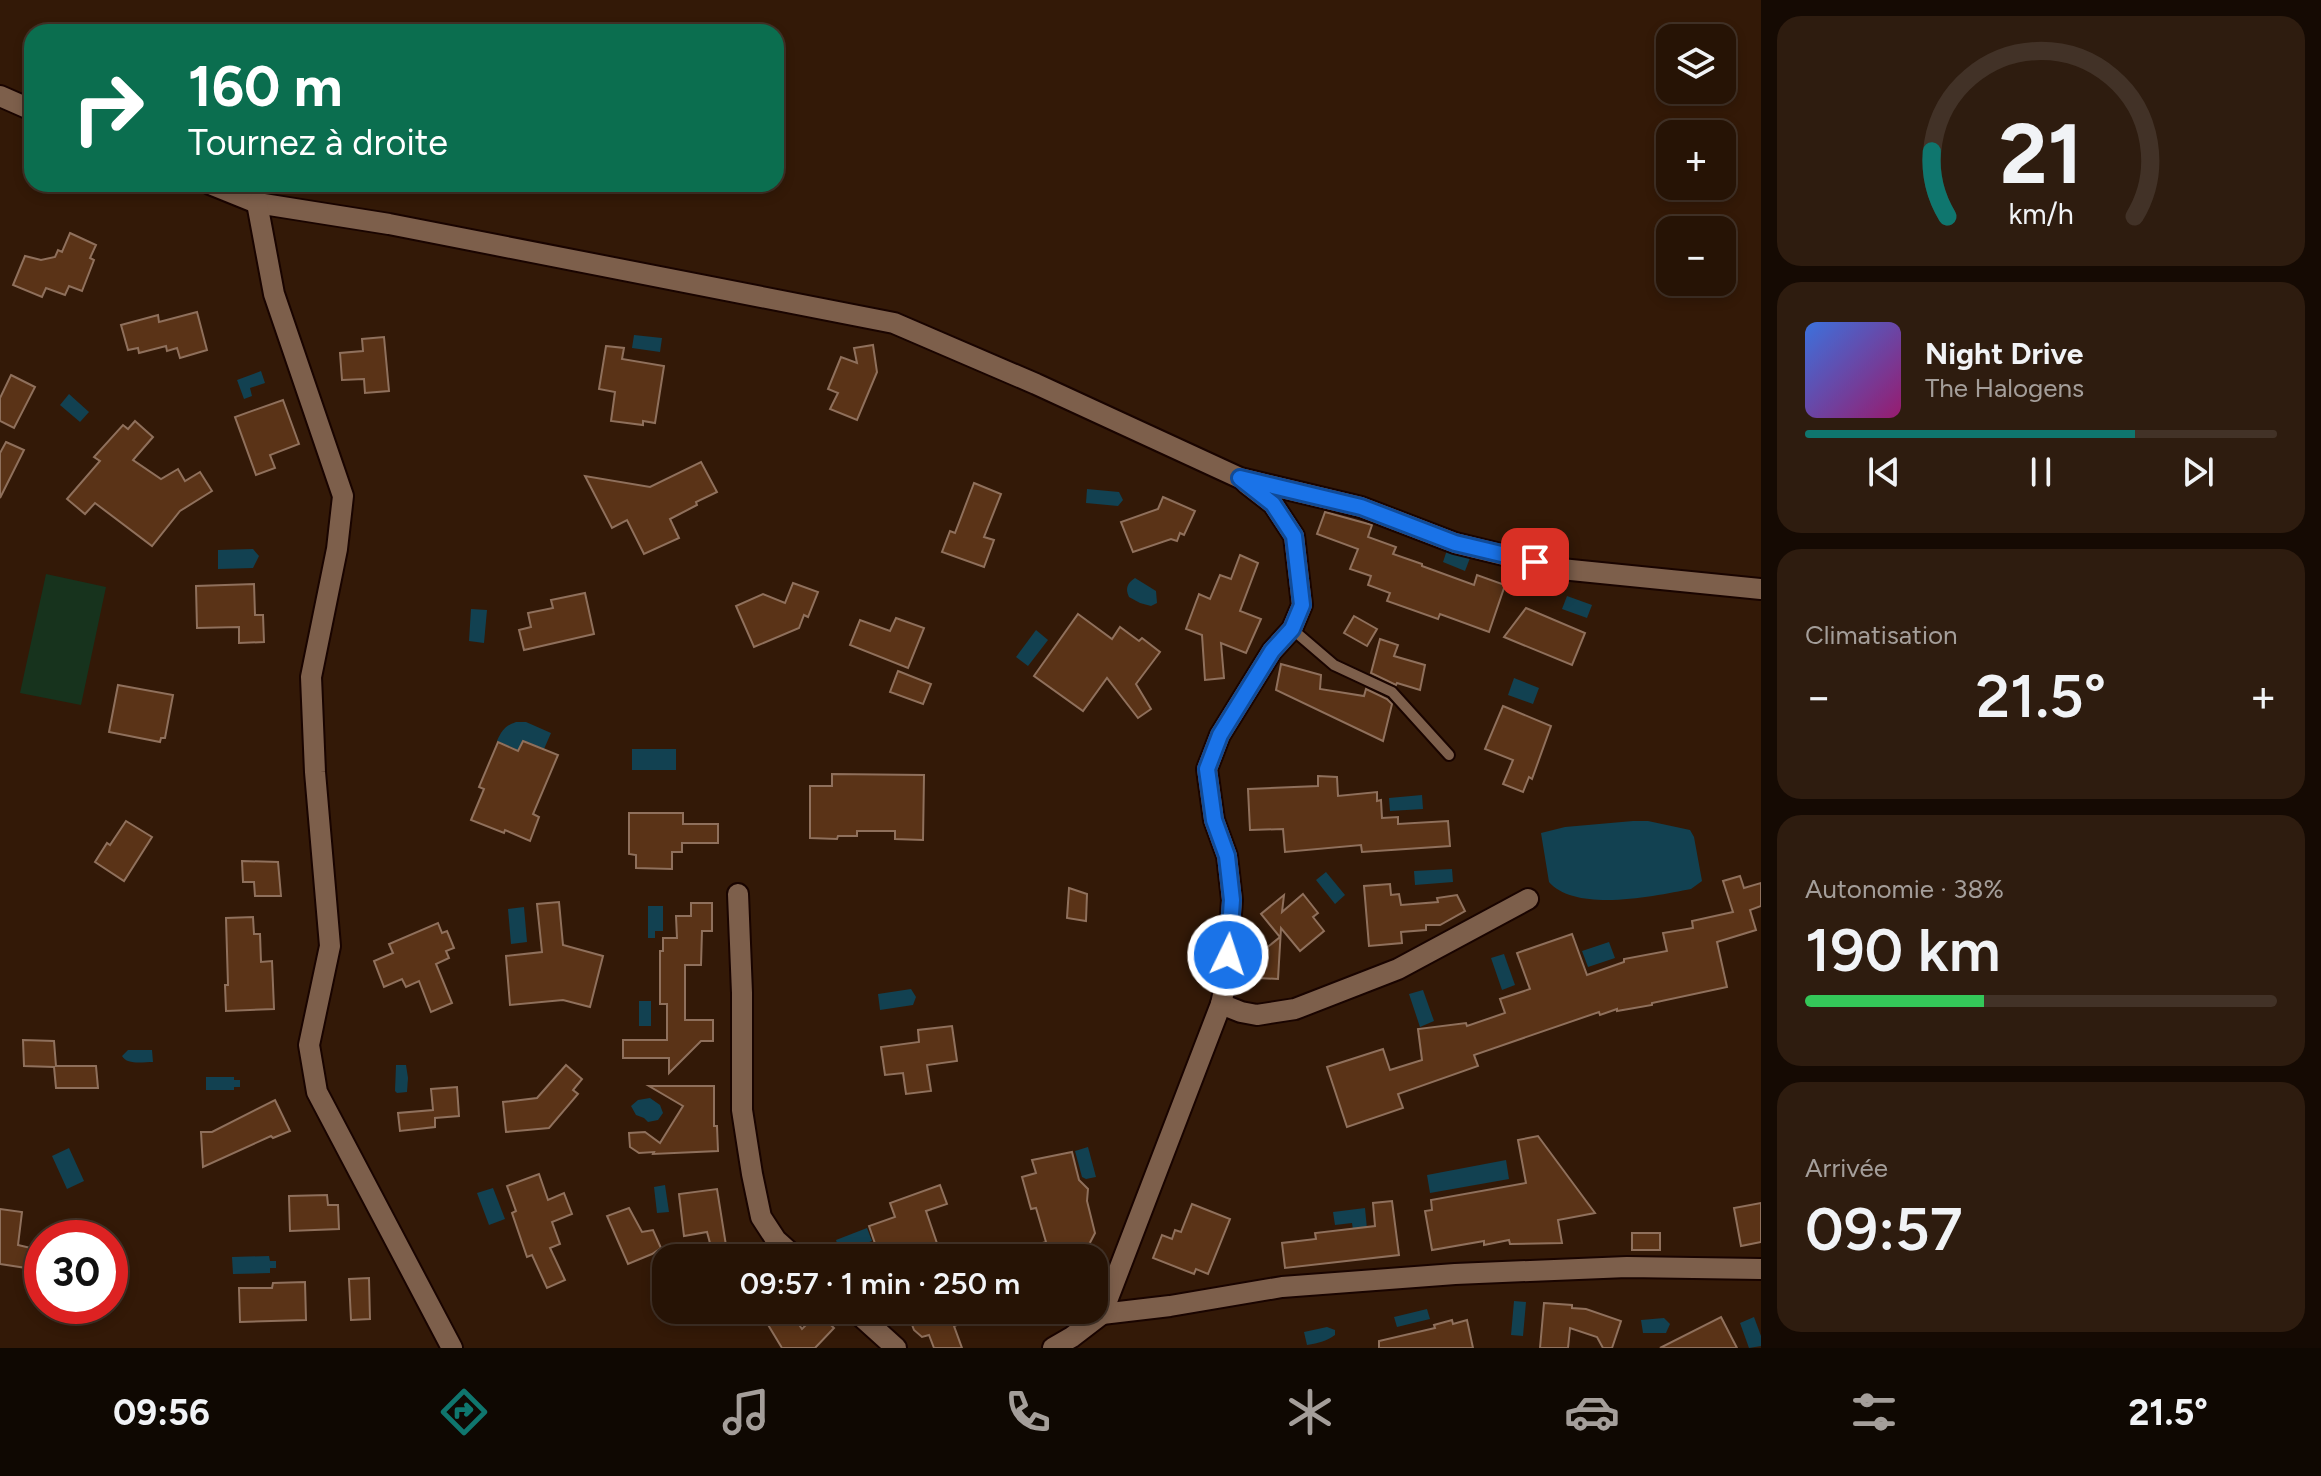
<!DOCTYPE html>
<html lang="fr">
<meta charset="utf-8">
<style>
:root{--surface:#261305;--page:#2e1c0f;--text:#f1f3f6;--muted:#a49e9a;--line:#423227;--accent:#0f766e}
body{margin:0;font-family:Figtree,sans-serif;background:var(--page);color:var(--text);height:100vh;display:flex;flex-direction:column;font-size:30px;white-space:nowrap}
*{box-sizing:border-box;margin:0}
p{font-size:26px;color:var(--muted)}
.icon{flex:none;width:44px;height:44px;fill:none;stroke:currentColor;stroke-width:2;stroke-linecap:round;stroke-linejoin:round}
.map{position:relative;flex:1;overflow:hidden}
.details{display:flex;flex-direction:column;gap:16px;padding:16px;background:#150a03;width:560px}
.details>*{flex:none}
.hud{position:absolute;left:24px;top:24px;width:760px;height:168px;border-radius:24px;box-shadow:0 4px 12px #0003,0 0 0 2px var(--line);background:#0b6e4f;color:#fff;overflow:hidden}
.fabs{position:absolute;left:1656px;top:24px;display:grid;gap:16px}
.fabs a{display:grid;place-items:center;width:80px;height:80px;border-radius:16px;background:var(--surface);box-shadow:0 4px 12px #0003,0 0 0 2px var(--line);font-size:40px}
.speed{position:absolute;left:24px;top:1220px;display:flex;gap:16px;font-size:40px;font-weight:700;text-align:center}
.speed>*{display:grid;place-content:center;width:104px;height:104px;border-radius:50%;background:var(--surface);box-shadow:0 4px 12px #0003,0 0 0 2px var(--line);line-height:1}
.speed .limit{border:12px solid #d22;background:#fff;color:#111}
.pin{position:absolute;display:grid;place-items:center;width:68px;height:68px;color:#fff;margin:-34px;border-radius:16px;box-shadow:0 4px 12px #0006}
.me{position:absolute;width:88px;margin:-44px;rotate:4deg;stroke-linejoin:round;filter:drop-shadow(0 0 6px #0008)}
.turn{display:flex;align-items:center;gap:28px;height:168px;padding:0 32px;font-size:36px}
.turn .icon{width:104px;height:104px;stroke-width:2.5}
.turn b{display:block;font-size:56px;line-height:68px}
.big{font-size:60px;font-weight:600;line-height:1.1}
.details .tile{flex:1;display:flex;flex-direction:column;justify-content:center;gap:12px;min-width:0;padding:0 28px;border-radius:24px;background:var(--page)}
.details .dial{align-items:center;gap:0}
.dial svg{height:208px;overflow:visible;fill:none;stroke:var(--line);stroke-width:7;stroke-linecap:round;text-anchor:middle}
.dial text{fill:var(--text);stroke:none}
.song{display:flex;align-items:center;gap:24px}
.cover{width:96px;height:96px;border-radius:12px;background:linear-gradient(135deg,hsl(220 70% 55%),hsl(320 70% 35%))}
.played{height:8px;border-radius:4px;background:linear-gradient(90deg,var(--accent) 70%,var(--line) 70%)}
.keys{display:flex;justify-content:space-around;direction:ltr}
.heat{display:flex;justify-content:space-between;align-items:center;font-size:44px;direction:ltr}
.charge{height:12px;border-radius:6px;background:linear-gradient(90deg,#34c759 38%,var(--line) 0)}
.trip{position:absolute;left:652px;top:1244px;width:456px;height:80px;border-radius:24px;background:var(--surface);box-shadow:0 4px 12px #0003,0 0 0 2px var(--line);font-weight:600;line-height:80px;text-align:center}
.tab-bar{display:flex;height:128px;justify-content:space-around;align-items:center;background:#0f0802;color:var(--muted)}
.tab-bar .icon{width:56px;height:56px}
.tab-bar .current{color:var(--accent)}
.tab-bar b{font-size:36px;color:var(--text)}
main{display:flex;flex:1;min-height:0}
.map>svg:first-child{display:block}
.green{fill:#17331d}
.water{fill:#124151}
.building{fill:#5a3317;stroke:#8f705c;stroke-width:2}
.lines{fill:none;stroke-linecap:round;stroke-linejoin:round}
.service-casing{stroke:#190400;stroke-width:14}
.minor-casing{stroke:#190400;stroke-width:24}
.service{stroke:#7d5f4b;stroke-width:10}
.minor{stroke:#7d5f4b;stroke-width:20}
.route-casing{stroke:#114b97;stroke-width:20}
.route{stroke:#1a73e8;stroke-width:14}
</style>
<main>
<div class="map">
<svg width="1761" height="1348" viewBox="0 0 1761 1348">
<rect width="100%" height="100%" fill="#331907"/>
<path class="green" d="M46 574 106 587 81 705 20 693Z"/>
<g class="water">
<path d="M634 335 662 338 660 352 632 348Z"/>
<path d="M261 371 265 383 250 388 252 396 244 399 237 380Z"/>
<path d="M69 394 89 412 80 422 60 405Z"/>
<path d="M1087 489 1119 492 1123 500 1118 506 1086 503Z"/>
<path d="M253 549 259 556 253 568 218 569V550Z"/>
<path d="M1447 550 1470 558 1465 571 1443 562Z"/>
<path d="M1135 578 1156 591 1157 603 1151 606 1140 603 1129 597C1125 589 1127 583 1135 578Z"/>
<path d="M1567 596 1592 605 1587 618 1562 609Z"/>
<path d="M471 609 487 610 484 643 469 641Z"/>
<path d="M1036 630 1048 640 1028 666 1016 657Z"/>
<path d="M1514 678 1539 688 1533 704 1508 695Z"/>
<path d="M516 722H526L551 733 544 749 523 740 518 750 497 741C502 730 505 726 516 722Z"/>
<rect x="632" y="749" width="44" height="21"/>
<path d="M1422 795 1423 809 1390 811 1389 798Z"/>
<path d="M1633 821H1648L1690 830 1694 837 1702 881 1691 889C1655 896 1576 913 1549 882L1541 833 1565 827Z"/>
<path d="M1452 869 1453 882 1415 885 1414 871Z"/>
<path d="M1326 872 1345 895 1335 904 1316 880Z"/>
<path d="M648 906H663V931H655V938H648Z"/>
<path d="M524 907 527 942 511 944 508 909Z"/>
<path d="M1609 942 1615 958 1588 967 1582 951Z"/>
<path d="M1504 954 1515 985 1502 990 1491 958Z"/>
<path d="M911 989 916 997 913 1005 880 1010 878 994Z"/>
<path d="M1423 990 1434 1021 1420 1027 1409 994Z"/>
<rect x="639" y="1001" width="12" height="25"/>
<path d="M128 1050H152L153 1062C142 1062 127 1065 122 1056Z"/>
<path d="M396 1065H406L408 1078 407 1092 397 1093 395 1091Z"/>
<path d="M206 1077H234V1080H240V1087H234V1090H206Z"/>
<path d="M650 1098 660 1105 663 1113 658 1120 648 1122 644 1118 636 1115 631 1106 638 1100Z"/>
<path d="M1088 1147 1096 1177 1086 1179 1082 1177 1075 1151Z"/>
<path d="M69 1148 84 1181 67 1189 52 1156Z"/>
<path d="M1506 1160 1509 1179 1430 1193 1427 1175Z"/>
<path d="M665 1185 669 1212 657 1213 654 1187Z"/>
<path d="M493 1188 505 1219 489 1225 477 1193Z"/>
<path d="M1365 1208 1367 1229 1353 1230 1352 1223 1335 1225 1333 1212Z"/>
<path d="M867 1228 872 1241 840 1253 836 1240Z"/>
<path d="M269 1256 270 1261H276V1268H270V1273L233 1274 232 1257Z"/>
<path d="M1514 1301 1526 1302 1523 1336 1511 1335Z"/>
<path d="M1427 1309 1430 1319 1397 1327 1394 1317Z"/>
<path d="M1754 1317 1761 1336V1346L1749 1348 1740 1323Z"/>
<path d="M1664 1318 1670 1324 1666 1333H1643L1641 1320Z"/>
<path d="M1327 1327 1335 1330V1335C1327 1341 1319 1343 1307 1345L1304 1332Z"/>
</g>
<g class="building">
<path d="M70 233 96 245 90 258 94 260 82 291 69 286 65 295 46 288 42 297 13 285 25 256 41 260 55 257 58 250 62 252Z"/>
<path d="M197 312 207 350 180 358 177 348 167 351 166 346 139 353 138 348 128 350 121 325 158 315 159 322Z"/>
<path d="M384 337 389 391 365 393 364 379 342 380 340 353 363 351 362 339Z"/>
<path d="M873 345 877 372 857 420 830 409 838 393 828 389 841 357 857 363 854 348Z"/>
<path d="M606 346 624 348 622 359 664 366 655 423 643 421V425L611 421 615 392 599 389Z"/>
<path d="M11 375 35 387 14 428 0 421V398Z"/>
<path d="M283 400 299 444 270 455 275 468 256 475 235 417Z"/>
<path d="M135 421 153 437 133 460 161 479 178 469 185 481 200 472 212 491 180 511 152 546 95 503 85 514 67 499 100 461 94 457 123 425 128 429Z"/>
<path d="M6 442 24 450 0 498V453Z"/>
<path d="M701 462 717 492 696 502 697 505 670 519 679 538 644 554 627 520 612 528 585 476 650 487Z"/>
<path d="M974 483 1001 494 984 537 994 540 984 567 942 552 950 531 955 533Z"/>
<path d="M1163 497 1195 511 1184 535 1180 533 1177 541 1171 539 1133 552 1121 522 1158 509Z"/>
<path d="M1325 512 1372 525 1368 537 1396 547 1393 554 1422 564V566L1474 585 1477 575 1505 585 1489 632 1440 614 1438 619 1387 601 1390 593 1368 585 1371 576 1350 569 1358 549 1317 534Z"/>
<path d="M1240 555 1258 563 1240 611 1261 619 1246 653 1221 643 1224 678 1205 680 1202 635 1186 629 1199 594 1210 599 1220 575 1231 579Z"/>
<path d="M793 583 818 592 808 617 804 615 799 628 754 647 736 606 763 594 785 603Z"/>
<path d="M254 584 255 615H263L264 642 239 643V627L197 628 196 586Z"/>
<path d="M585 593 594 634 524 650 519 630 531 627 528 613 553 608 551 600Z"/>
<path d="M1526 608 1585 633 1572 665 1504 637Z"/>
<path d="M1078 614 1112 639 1120 627 1139 641 1142 638 1160 652 1136 684 1151 709 1138 718 1107 678 1083 711 1034 676Z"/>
<path d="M1354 616 1377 629 1367 646 1344 633Z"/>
<path d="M896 618 924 628 908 668 850 645 860 620 890 631Z"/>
<path d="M1380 639 1398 645 1394 656 1425 665 1420 690 1397 683 1396 685 1371 673Z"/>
<path d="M1281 664 1321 675 1320 689 1364 696 1366 689 1387 699 1392 704 1383 741 1276 690Z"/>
<path d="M898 671 931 684 923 704 890 692Z"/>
<path d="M118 685 173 695 165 738H161L160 742 109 732Z"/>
<path d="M1503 706 1551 726 1532 779 1529 777 1523 792 1503 784 1513 760 1485 749Z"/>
<path d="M523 741 558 755 533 814 539 817 530 841 505 830 504 833 471 820 484 789 479 787 498 742 518 751Z"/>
<path d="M832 774 924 775 923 840 895 839V831H857V836H838L837 839 810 838V786H832Z"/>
<path d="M1318 776 1337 777 1338 796 1377 792V801L1381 800 1382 818 1398 817V824L1448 821 1450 846 1362 852 1361 845 1285 852 1283 829 1250 830 1248 789 1318 786Z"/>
<path d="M629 813H683V824H718V843H682V852H672V869L636 868V855L629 854Z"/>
<path d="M126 821 152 837 124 881 95 862 107 843 110 845Z"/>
<path d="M242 861 278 862 281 896H255L254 882H243Z"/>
<path d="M1740 876 1744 888 1761 883V906L1750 910 1756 930 1717 942 1727 987 1652 1003V1005L1617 1011V1009L1600 1015 1599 1012 1474 1055 1478 1066 1398 1094 1403 1108 1347 1127 1327 1067 1383 1049 1390 1070 1422 1060 1418 1029 1466 1023 1467 1026 1505 1013 1500 999 1530 989 1517 953 1572 934 1587 975 1624 962V959L1667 951 1663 933 1693 928 1692 921 1733 912 1723 881Z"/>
<path d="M1390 884 1391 895 1399 894 1401 905 1438 902 1437 898 1457 895 1465 911 1440 925H1426V930L1401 932 1402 943 1369 946 1364 886Z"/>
<path d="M1069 888 1087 894 1086 921 1067 918Z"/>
<path d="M1303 894 1318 913 1313 917 1324 931 1300 951 1281 928 1278 979 1258 978 1259 954 1280 937 1261 914 1284 895 1282 912Z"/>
<path d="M559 902 563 945 603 956 590 1007 563 1000 510 1005 506 956 542 952 537 904Z"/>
<path d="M691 903H712V931H702L701 965H685V1020H713V1041H701L669 1073V1058H623V1040H667V1004H660V951H663V938H677L676 916H691Z"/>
<path d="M253 917 254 934H260L261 962 272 961 274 1009 226 1011 225 985H228L226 918Z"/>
<path d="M438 923 442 933 447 931 454 948 446 951 449 958 436 964 452 1003 431 1012 419 981 406 987 402 979 384 987 374 961 393 953 389 944Z"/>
<path d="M952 1026 957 1061 927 1065 931 1091 906 1094 903 1073 885 1075 881 1047 919 1042 918 1030Z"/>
<path d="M23 1040 54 1041 56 1066H96L98 1088H56L54 1067 24 1066Z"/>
<path d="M566 1065 582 1079 573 1090 578 1094 549 1128 506 1132 503 1102 537 1098Z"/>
<path d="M649 1086H714V1126H717L718 1151 653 1154 654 1152 639 1153 630 1147 629 1133 645 1132 660 1143 683 1106Z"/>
<path d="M457 1087 459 1116 435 1118V1127L400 1131 398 1113 433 1110 431 1089Z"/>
<path d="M275 1100 290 1131 273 1138 271 1136 203 1167 201 1132H212Z"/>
<path d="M1538 1136 1595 1213 1558 1220 1562 1243 1510 1244 1509 1240 1484 1245V1241L1432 1250 1425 1211 1432 1210 1431 1200 1526 1183 1518 1140Z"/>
<path d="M1072 1152 1079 1180 1088 1189 1087 1201 1095 1233 1082 1258H1008L1007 1253 1046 1242 1036 1208 1031 1209 1022 1177 1036 1173 1032 1160Z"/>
<path d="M539 1174 548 1200 564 1193 572 1214 552 1222 560 1244 550 1248 565 1280 547 1288 532 1255 527 1257 512 1213 516 1211 507 1186Z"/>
<path d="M940 1185 947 1204 926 1211 942 1258H880L869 1226 895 1217 890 1203Z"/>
<path d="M717 1189 728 1258H714L707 1232 684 1236 679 1194Z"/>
<path d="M327 1195 328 1205H338L339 1229 290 1231 289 1196Z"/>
<path d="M1392 1201 1399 1255 1285 1268 1282 1243 1316 1239 1315 1233 1375 1226 1373 1203Z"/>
<path d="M1761 1203V1242L1741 1246 1734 1208Z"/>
<path d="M1192 1204 1230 1219 1208 1274 1196 1269 1194 1274 1153 1258 1162 1235 1172 1239 1175 1230 1181 1232Z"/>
<path d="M629 1208 642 1232 653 1230 661 1248 652 1254 628 1264 607 1216Z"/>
<path d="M0 1209 22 1212 18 1245 35 1249 33 1269 0 1264Z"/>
<rect x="1632" y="1233" width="28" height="17"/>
<path d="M369 1278 370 1319 351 1320 349 1279Z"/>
<path d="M305 1282 306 1320 240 1322 239 1288H272L273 1283Z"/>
<path d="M1544 1303 1572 1305V1308L1586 1309 1621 1321 1612 1348H1603L1597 1337 1570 1328 1568 1348H1540Z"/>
<path d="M789 1310 802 1329 818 1313 834 1328 815 1348H782L767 1323Z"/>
<path d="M919 1310H992V1313L954 1326 962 1348H934L929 1335 922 1337 914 1330 908 1314Z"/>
<path d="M1721 1317 1737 1348H1660Z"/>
<path d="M1452 1320 1453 1324 1467 1320 1473 1348H1379V1341L1435 1328 1434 1325Z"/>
</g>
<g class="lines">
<g class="service-casing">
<path id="service" d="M1292 629 1334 665 1392 692 1449 755"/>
</g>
<g class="minor-casing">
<g id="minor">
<path d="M0 96 32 110"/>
<path d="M210 184 257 203 389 224 894 323 1036 384 1240 478 1361 507 1455 543 1561 569 1761 589"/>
<path d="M257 203 274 294 343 496 337 549 311 677 315 772 330 946 309 1045 317 1092 452 1348"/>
<path d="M738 894 742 993V1110L752 1174 761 1217 776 1240 796 1258"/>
<path d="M1221 1004 1241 1012 1257 1015 1295 1009 1398 969 1528 899"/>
<path d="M854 1310 896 1348"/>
<path d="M1102 1314 1170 1306 1282 1287 1455 1274 1627 1267 1761 1269"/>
<path d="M1053 1348 1072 1337 1102 1314 1221 1004 1226 982 1232 900 1227 856 1214 820 1207 769 1220 735 1272 651 1292 629 1302 605 1294 536 1273 504 1246 483"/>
</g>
</g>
<use href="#service" class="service"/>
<use href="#minor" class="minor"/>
</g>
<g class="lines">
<g class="route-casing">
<path id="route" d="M1228 955 1232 900 1227 856 1214 820 1207 769 1220 735 1272 651 1292 629 1302 605 1294 536 1273 504 1240 478 1361 507 1455 543 1535 562"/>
</g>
<use href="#route" class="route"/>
</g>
</svg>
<div class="fabs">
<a><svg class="icon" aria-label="layers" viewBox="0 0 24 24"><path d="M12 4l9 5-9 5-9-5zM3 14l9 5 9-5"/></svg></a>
<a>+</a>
<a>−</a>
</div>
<div class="speed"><div class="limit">30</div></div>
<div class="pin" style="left:1535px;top:562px;background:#d93025"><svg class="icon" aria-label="arrive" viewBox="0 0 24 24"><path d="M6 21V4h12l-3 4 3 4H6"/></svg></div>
<svg class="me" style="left:1228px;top:955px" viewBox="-20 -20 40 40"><circle r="17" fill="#1a73e8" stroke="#fff" stroke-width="3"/><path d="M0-11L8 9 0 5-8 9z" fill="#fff"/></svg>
<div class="trip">09:57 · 1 min · 250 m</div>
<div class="hud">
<div class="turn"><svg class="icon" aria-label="right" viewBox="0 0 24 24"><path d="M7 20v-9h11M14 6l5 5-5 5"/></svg><div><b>160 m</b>Tournez à droite</div></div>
</div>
</div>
<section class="details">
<div class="tile dial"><svg viewBox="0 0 100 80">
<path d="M14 69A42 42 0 1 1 86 69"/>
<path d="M14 69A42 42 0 0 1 8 44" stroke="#0f766e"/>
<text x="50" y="56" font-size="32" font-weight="700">21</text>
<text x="50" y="72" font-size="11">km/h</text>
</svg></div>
<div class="tile">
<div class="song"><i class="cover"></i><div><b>Night Drive</b><p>The Halogens</p></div></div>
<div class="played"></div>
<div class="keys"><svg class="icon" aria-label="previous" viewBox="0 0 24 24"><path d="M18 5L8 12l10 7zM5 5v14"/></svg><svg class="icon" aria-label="pause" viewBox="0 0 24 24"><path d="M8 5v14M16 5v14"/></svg><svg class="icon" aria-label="next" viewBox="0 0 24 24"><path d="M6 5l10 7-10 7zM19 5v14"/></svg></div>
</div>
<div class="tile"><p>Climatisation</p>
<div class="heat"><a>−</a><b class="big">21.5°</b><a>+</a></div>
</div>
<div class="tile"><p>Autonomie · 38%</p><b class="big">190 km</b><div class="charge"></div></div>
<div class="tile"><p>Arrivée</p><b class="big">09:57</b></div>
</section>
</main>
<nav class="tab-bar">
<b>09:56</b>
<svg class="icon current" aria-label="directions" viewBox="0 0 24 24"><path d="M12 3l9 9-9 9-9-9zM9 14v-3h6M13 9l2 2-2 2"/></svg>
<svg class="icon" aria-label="music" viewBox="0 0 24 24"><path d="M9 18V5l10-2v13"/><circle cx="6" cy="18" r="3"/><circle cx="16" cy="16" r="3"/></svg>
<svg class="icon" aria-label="phone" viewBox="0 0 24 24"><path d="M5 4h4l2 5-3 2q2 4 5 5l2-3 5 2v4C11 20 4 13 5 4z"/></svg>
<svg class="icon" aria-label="climate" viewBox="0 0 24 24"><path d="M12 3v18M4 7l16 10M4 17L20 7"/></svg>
<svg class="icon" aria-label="car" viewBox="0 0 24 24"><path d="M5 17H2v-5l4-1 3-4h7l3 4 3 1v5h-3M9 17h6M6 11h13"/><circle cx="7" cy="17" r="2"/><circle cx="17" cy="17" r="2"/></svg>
<svg class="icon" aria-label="filters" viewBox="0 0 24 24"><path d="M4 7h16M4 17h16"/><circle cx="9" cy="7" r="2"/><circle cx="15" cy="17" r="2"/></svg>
<b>21.5°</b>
</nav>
